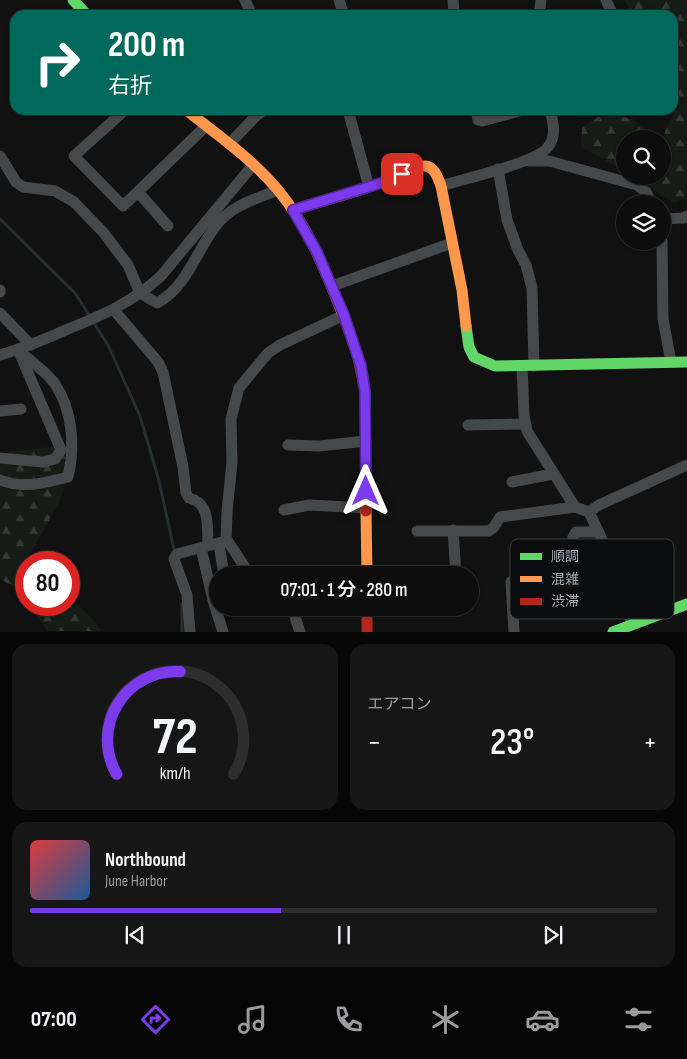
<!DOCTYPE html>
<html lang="ja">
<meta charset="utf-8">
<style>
:root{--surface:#0d0d0d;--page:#161616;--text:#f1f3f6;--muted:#9a9c9d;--line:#2d2d2e;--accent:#7c3aed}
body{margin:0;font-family:"Sofia Sans Condensed","Noto Sans JP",sans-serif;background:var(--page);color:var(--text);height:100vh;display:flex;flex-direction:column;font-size:19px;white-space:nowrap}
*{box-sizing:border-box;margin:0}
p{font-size:16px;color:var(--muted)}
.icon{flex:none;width:28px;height:28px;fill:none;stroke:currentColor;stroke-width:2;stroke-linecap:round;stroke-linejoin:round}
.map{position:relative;height:632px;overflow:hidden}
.details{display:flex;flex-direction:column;gap:12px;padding:12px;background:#070707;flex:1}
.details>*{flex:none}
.hud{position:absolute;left:10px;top:10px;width:668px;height:105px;border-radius:15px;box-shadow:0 1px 4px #0004,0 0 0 1px var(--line);background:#00695c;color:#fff;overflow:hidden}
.buttons{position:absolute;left:616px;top:130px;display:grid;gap:10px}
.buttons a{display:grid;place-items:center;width:55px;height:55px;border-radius:50%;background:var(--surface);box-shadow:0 1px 4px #0004,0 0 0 1px var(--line);font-size:25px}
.speed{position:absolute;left:15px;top:551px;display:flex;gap:10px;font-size:25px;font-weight:700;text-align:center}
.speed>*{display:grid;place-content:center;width:65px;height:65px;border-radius:50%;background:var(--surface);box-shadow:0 1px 4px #0004,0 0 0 1px var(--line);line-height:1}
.speed .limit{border:8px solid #d22;background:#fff;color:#111}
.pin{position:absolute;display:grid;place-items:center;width:42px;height:42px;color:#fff;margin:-21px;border-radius:10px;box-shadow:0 2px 8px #0006}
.me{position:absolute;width:55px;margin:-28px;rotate:0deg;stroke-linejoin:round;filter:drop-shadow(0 0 4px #0008)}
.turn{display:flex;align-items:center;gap:18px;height:105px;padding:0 15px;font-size:22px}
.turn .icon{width:65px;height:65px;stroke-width:2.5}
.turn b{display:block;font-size:35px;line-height:42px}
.big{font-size:38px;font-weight:600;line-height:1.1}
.details .widget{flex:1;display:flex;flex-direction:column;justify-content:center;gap:8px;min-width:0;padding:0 18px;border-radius:15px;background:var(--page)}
.details .dial{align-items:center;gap:0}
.dial svg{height:130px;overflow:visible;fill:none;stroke:var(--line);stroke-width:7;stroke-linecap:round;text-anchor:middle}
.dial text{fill:var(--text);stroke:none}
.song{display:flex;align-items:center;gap:15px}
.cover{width:60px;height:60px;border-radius:8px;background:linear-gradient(135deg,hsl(0 70% 55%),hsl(210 70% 35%))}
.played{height:5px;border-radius:2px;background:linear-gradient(90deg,var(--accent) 40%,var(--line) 40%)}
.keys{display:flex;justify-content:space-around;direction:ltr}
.heat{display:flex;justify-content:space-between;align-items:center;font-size:28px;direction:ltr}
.details .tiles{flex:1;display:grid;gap:12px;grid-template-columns:1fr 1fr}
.widget:last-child{grid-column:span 2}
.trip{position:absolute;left:209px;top:566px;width:270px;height:50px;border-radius:25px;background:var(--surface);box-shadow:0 1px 4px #0004,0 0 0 1px var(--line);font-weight:600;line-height:50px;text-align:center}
.menu{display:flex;height:80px;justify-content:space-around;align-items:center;background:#050505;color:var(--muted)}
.menu .icon{width:35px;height:35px}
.menu .selected{color:var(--accent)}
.menu b{font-size:22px;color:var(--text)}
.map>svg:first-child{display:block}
.forest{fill:url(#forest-firs)}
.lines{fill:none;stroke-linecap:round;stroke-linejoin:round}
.stream{stroke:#252f32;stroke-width:3}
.street{stroke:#45484a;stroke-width:11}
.fast{stroke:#63d668;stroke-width:11}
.slow{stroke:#ff974d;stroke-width:11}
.jam{stroke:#b3261e;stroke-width:11}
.route-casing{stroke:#51269a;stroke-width:12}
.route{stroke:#7c3aed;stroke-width:9}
.key{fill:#0b0c0d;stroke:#383c3f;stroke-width:1}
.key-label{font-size:14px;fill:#a1abb3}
</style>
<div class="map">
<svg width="687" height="632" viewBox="0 0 687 632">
<defs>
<pattern id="forest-firs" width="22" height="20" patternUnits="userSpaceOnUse" patternTransform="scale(1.25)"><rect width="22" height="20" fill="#161b15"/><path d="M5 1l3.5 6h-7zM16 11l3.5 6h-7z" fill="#353935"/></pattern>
</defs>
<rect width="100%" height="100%" fill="#111"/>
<g class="forest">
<path d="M624 0H687V198L674 203 633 176H662V139L677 104 673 95 672 15H633Z"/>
<path d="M604 113 633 119 661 139H625V171L581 147 582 128Z"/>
<path d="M62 446 70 472 58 504 28 558 33 562H26V602L15 587 0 579V463L10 451Z"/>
<path d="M69 596 95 622 101 631H48L28 605H69Z"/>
</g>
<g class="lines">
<g class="stream">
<path d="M0 219 75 293 108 345 140 416 159 481 175 554"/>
<path d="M182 632V604"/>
</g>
<g class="street">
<path d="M245 0 252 15"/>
<path d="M339 0 344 15"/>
<path d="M453 0 454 15"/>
<path d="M606 0 613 15"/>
<path d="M539 15 541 0"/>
<path d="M125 110 74 156 123 206 206 126"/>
<path d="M348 110 369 187"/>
<path d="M476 110 478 120 482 121 523 110"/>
<path d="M229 144 256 116 264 110"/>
<path d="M0 156 16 182 23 187 55 191 74 202 103 232 128 265 140 293 157 303C186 288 196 252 215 227 230 206 255 199 278 190"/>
<path d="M529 161H549L637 185 646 192 652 204"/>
<path d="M498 169 507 220 518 250 526 265 532 288 534 366"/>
<path d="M441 186C463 179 536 163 548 147 557 136 553 122 550 110"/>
<path d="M138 192 168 226"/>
<path d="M662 219 683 218 687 216"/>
<path d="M662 241 663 319 671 362"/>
<path d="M332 286 452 243"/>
<path d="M0 290V292"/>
<path d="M114 310 158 362 163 372 183 467 186 493 189 498C211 503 207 527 208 545"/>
<path d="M0 313 31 345"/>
<path d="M0 355C24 348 46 339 68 329 103 315 133 302 161 276L253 165"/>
<path d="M522 366 524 415 527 431 575 507 589 512 599 505 687 465"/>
<path d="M0 411 21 409"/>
<path d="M468 425 526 424"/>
<path d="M288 445 319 446 366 441"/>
<path d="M0 458 43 462 55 459 61 450 20 354"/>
<path d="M0 480C23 489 45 483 68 477 75 447 73 411 55 384 47 372 29 360 18 350"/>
<path d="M512 482 553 474"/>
<path d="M284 510 309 505 367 508"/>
<path d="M589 512 601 537 632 624"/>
<path d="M453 530 456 575"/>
<path d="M417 531H489L494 527 500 517 575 507"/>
<path d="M227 540 250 575"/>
<path d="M219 544 224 575"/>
<path d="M201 548 213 600 223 632"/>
<path d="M573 575V537L576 532H598"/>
<path d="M511 582 514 632"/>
<path d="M293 611 300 632"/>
<path d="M190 632 187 595 174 559 177 554 226 541 227 512 232 462 231 419 239 388 268 353 280 345 344 315"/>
</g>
<g class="fast">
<path d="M73 0 87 15"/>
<path d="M466 326 469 347 474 357 495 366 687 362"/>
<path d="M613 632 687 604"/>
</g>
<g class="slow">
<path d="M186 110C218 135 252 159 278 190 308 226 326 272 343 315"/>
<path d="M293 210C327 199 363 191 396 177 405 173 415 165 425 166 435 167 438 178 441 186L462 290 466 326"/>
<path d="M366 511 367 575"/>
</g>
<g class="jam">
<path d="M343 315 357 353 365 392 366 511"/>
<path d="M367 608V632"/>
</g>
</g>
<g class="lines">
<g class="route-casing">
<path id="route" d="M366 491 365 392 361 366 344 315 317 252 293 210 378 184 402 174"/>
</g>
<use href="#route" class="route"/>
</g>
<rect x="510" y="539" width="164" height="80" rx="8" class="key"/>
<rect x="520" y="553" width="22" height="7" fill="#63d668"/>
<rect x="520" y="576" width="22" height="6" fill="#ff974d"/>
<rect x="520" y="598" width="22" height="7" fill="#b3261e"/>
<g class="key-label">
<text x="551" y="561">順調</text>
<text x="551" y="584">混雑</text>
<text x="551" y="606">渋滞</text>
</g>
</svg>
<div class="buttons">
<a><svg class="icon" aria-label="search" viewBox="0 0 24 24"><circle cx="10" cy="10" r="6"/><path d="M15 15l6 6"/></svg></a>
<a><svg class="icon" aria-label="layers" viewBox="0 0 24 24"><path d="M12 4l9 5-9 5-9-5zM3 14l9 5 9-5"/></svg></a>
</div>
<div class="speed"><div class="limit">80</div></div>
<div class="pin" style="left:402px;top:174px;background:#d93025"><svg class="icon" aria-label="arrive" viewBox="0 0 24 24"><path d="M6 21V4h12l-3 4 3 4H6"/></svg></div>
<svg class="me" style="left:366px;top:491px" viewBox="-20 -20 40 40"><path d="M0-17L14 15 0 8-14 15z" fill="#7c3aed" stroke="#fff" stroke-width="4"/></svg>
<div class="trip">07:01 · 1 分 · 280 m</div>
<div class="hud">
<div class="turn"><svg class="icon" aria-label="right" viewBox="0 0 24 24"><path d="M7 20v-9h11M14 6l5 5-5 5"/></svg><div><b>200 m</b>右折</div></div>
</div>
</div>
<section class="details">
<div class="tiles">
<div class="widget dial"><svg viewBox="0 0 100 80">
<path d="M14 69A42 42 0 1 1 86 69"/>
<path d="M14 69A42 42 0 0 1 53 6" stroke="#7c3aed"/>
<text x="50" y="56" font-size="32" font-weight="700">72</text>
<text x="50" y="72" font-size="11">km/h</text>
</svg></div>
<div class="widget"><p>エアコン</p>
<div class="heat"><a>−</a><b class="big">23°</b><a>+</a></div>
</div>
<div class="widget">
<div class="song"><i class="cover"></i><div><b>Northbound</b><p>June Harbor</p></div></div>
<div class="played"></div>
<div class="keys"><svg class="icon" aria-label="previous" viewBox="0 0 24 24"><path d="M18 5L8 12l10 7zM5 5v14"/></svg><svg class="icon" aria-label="pause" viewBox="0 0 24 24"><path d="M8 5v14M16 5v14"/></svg><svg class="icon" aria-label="next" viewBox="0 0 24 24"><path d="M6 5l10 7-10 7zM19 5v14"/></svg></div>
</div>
</div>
</section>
<nav class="menu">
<b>07:00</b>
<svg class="icon selected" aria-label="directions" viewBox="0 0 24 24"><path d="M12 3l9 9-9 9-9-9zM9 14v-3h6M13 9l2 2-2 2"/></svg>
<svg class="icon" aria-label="music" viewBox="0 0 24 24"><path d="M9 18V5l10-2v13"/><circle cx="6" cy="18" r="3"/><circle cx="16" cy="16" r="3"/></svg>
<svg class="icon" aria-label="phone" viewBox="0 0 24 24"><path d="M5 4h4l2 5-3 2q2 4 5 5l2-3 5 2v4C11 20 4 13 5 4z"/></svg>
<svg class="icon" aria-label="climate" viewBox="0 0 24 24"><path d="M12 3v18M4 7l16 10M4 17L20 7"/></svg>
<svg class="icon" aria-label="car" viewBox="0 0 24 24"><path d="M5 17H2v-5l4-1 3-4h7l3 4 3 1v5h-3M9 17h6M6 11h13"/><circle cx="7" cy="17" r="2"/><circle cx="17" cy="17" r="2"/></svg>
<svg class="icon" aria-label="filters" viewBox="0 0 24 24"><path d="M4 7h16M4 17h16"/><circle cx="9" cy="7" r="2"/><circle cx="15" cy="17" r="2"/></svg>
</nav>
